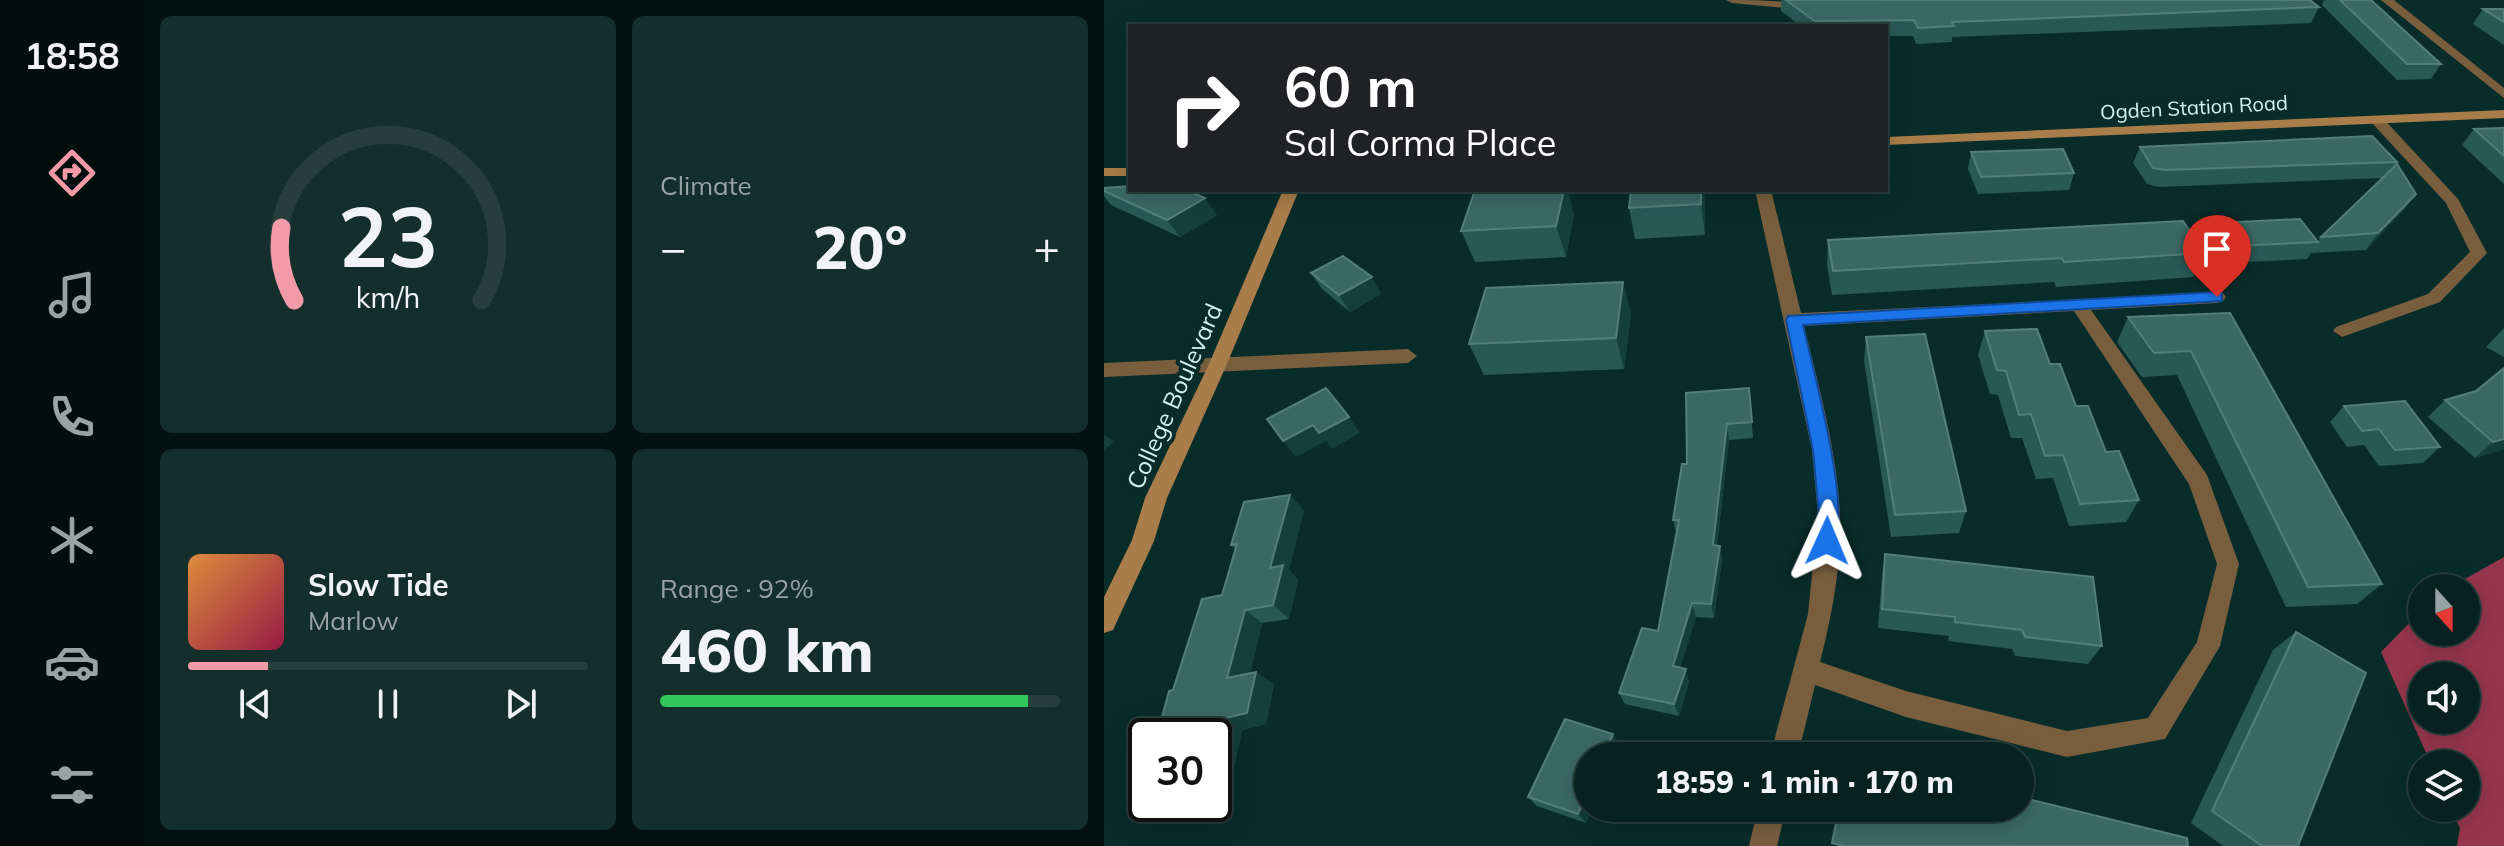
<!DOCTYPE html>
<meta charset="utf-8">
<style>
:root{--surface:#06211f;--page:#142e2c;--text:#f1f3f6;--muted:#98a3a4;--line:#273e3d;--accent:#f39aa9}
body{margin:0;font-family:Mulish,sans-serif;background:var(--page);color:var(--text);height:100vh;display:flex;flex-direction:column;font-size:30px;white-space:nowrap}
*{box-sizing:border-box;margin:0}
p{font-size:26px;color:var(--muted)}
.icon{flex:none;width:44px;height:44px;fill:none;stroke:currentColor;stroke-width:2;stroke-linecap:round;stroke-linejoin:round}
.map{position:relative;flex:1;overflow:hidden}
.details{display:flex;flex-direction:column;gap:16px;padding:16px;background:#031211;width:960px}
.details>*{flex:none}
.guide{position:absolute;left:24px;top:24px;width:760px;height:168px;border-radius:0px;box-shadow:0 4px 20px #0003,0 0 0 2px var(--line);background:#202124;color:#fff;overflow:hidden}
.needle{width:52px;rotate:159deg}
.fabs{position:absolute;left:1304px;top:574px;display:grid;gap:16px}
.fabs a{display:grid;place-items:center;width:72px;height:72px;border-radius:50%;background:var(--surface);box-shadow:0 4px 20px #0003,0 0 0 2px var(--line);font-size:40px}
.speed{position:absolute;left:24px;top:718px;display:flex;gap:16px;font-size:40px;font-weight:700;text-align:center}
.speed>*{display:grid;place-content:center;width:104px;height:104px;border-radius:50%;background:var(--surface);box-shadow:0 4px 20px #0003,0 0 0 2px var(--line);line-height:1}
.speed .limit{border:4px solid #111;border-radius:12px;background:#fff;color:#111}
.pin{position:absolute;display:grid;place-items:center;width:68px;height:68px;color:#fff;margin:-82px -34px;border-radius:50% 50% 50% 0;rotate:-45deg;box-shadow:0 0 8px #0007}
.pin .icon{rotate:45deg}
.me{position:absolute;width:88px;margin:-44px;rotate:1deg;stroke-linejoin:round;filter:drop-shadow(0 0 6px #0008)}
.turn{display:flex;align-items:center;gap:28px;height:168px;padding:0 24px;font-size:36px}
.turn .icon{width:104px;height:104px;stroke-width:2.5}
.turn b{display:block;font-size:56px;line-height:68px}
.big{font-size:60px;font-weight:800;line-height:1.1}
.details .tile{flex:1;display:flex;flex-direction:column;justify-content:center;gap:12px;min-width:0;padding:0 28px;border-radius:12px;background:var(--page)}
.details .dial{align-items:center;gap:0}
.dial svg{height:208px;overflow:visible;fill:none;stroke:var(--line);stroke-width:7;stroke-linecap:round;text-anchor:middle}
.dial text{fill:var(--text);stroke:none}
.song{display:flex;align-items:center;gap:24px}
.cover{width:96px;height:96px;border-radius:12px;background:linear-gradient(135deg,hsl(30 70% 55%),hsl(340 70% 35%))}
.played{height:8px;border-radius:4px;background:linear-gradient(90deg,var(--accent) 20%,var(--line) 20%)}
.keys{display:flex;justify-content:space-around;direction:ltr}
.heat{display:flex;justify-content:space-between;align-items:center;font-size:44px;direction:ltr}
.charge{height:12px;border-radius:6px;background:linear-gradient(90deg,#34c759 92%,var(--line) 0)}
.details .tiles{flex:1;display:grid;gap:16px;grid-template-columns:repeat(2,1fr)}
.trip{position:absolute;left:470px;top:742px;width:460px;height:80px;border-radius:40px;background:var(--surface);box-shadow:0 4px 20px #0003,0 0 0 2px var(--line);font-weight:800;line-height:80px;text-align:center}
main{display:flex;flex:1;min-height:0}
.tab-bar{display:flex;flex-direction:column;width:144px;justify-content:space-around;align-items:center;background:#020d0c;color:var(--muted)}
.tab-bar .icon{width:56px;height:56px}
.tab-bar .selected{color:var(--accent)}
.tab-bar b{font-size:36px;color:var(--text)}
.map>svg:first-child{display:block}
.forest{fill:#96364d;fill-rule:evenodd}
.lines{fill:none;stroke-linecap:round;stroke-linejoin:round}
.street{fill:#795e3e;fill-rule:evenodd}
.secondary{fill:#a97d49;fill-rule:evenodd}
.wall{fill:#295855}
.shaded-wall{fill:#143f3c}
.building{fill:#3b6865;stroke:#537e7b;stroke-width:2}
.route{fill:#1a73e8;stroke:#114b97;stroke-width:2}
.labels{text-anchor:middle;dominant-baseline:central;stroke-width:8;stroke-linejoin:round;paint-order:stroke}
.far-street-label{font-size:20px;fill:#d3f2ef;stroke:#082c29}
.street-label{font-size:24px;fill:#d3f2ef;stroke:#082c29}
</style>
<main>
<nav class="tab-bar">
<b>18:58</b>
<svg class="icon selected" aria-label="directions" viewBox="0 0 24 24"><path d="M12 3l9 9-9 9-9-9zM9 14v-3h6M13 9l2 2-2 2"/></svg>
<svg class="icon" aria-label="music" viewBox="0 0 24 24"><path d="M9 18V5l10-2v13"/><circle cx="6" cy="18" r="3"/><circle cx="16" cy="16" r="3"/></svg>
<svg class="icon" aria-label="phone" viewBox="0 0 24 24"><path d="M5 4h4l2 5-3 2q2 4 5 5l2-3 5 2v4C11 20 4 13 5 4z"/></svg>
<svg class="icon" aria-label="climate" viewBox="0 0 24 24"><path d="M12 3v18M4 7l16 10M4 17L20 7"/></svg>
<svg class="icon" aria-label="car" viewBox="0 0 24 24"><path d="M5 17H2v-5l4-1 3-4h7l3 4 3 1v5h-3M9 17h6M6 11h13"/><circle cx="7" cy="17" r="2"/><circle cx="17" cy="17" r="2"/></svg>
<svg class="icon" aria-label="filters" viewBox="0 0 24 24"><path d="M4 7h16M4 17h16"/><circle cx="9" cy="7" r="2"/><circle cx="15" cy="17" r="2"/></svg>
</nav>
<section class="details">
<div class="tiles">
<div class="tile dial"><svg viewBox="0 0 100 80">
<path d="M14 69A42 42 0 1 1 86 69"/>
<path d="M14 69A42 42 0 0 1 9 41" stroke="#f39aa9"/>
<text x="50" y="56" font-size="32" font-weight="700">23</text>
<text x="50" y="72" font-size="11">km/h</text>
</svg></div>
<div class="tile"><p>Climate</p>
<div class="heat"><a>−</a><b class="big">20°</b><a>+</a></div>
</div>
<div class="tile">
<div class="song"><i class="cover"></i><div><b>Slow Tide</b><p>Marlow</p></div></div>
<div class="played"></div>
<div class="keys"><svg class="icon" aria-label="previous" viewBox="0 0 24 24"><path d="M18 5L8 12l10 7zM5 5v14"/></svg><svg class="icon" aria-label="pause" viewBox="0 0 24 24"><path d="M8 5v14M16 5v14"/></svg><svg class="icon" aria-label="next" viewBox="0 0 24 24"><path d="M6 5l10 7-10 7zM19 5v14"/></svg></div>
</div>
<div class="tile"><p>Range · 92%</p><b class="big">460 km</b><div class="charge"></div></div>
</div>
</section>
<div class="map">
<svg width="1400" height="846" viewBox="0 0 1400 846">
<rect width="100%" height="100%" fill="#082c29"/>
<path class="forest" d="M1400 557V846H1353L1356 828 1347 808H1362V764H1327L1277 652 1318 610V632H1362V588H1345ZM1318 676H1362V720H1318Z"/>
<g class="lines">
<g class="street">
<path d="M622 0C644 0 690 0 708 7L702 10 628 3Z"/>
<path d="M1277 0H1290L1400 88V98Z"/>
<path d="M1267 116H1277L1354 199 1383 253 1336 302 1238 337 1229 331 1232 327 1324 294 1366 252 1342 203 1267 122Z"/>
<path d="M651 190H667L697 313 1119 293 1122 297 1119 301 1113 303 987 310 1103 475 1135 564 1116 646 1061 739 963 757 802 717 711 685 694 756H666L704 614 714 516 708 450ZM970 311 1085 484 1113 564 1093 642 1044 718 963 731 802 691 716 662C728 615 738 563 736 514 733 451 715 387 700 326Z"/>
<path d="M304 349 313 356 304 363 0 377V363Z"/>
<path d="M654 808H682L673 846H645Z"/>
</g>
<g class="secondary">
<path d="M1400 110V118L782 145V137Z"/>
<rect x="0" y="168" width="26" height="8"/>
<path d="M179 190H195L123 364 63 498 50 541 9 630 0 633V597L28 540 41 498 105 364Z"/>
</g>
</g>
<g class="wall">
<path d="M677 0H1206L1215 7 1207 23 848 37V42L812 44 809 36H782V26H697L677 11Z"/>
<path d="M1220 0H1267L1337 64 1327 79 1293 80 1218 5Z"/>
<path d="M1379 9H1400V45L1369 24Z"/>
<path d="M1400 128V184L1358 145 1370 129Z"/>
<path d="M1036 147 1293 162 1290 167 1300 210 1262 250 1207 253 1203 259 1122 263 1107 239 1116 223 1214 242 1217 237 1278 178 1055 187 1043 184 1029 163Z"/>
<path d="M867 152 970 173 965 190 874 194 864 169Z"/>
<path d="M0 188 113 215 76 237 7 205 0 196Z"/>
<path d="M601 201V235L531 239 525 208Z"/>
<path d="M470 214 462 257 371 262 357 231Z"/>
<path d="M724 240 1101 253 1089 277 952 287 950 282 728 295 723 265Z"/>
<path d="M207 273 277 294 246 312 218 289Z"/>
<path d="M527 313 520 369 380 375 365 344Z"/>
<path d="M1126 313 1278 584 1253 604 1182 607 1073 375 1038 377 1013 342 1024 317Z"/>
<path d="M1400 328V357L1382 347Z"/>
<path d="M881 331 946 364 972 406 1035 500 1022 522 965 526 949 478 932 479 918 438H907L894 395 886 394 874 355Z"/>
<path d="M762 337 862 511 855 533 787 537 760 361Z"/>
<path d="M645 388 649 438 625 440 613 545 616 546 618 560 610 618 592 617 576 668 585 681 575 716 521 704 515 693 554 631 572 533 569 520 583 464Z"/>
<path d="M1372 391 1400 449 1371 458 1324 417 1341 400Z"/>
<path d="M1240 406 1336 447 1319 463 1275 466 1260 445 1243 447 1226 422Z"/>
<path d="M200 510 185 570 194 580 185 619 158 623 146 673 170 684 162 724 138 730 130 767 69 690 118 595 131 549 127 545Z"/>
<path d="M781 554 998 646 984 664 911 656 908 649 844 641 845 636 774 628 778 575Z"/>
<path d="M1192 632 1194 846H1119L1087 823 1169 650Z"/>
<path d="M461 719 509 734 515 744 510 756H484V808H488L482 823 433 806 424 797Z"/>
</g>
<g class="shaded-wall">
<path d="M460 190H464L470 214 462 257 452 226Z"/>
<path d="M597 190H600L601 201V235L597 204Z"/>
<path d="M1312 194 1300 210 1262 250 1274 233Z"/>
<path d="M101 198 113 215 76 237 63 220Z"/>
<path d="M268 277 277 294 246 312 235 295Z"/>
<path d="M519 282 527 313 520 369 512 338Z"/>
<path d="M245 417 256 433 228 449 222 441 192 457 179 441 209 425Z"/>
<path d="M623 424 625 440 611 560 609 545Z"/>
<path d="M0 434 10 442 0 450Z"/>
<path d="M1400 439V449L1371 458 1389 442Z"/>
<path d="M186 495 200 510 185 570 194 580 185 619 169 605 166 568Z"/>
<path d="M616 546 618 560 610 618 607 604Z"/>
<path d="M588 603 592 617 573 678 569 666Z"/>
<path d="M141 610 158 623 142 690 123 678Z"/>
<path d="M582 669 585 681 575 716 570 704Z"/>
<path d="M152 672 170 684 162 724 138 730 130 767 110 771V756L118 719Z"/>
<path d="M509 734 515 744 510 756H499Z"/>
<path d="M484 790V808H488L482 823 474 814Z"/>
</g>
<g class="building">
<path d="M682 0H1206L1215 7 848 22 850 26 814 28 810 20 711 21Z"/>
<path d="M1236 0H1267L1337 64H1303Z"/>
<path d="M1379 9H1400V22Z"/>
<path d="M1400 128V156L1370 129Z"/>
<path d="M1268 136 1293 162 1062 170 1049 168 1036 147Z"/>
<path d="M959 149 970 173 877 177 867 152Z"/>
<path d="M1293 164 1312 194 1274 233 1217 237Z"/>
<path d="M26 186V190H83L101 198 63 220 0 191V188Z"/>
<path d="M371 190H460L452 226 357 231Z"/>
<path d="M527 190H597V204L525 208Z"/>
<path d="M1196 219 1214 242 1131 246 1116 223Z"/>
<path d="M1079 221 1101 253 960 262 958 258 729 271 724 240Z"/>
<path d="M239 256 268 277 235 295 207 273Z"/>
<path d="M519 282 512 338 365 344 382 288Z"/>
<path d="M1126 313 1278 584 1204 587 1087 351 1050 353 1024 317Z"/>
<path d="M933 329 946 364H956L972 406H984L1002 452 1015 451 1035 500 976 504 959 455 941 456 927 414 915 415 902 371 893 370 881 331Z"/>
<path d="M821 334 862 511 791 515 762 337Z"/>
<path d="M1400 368V439L1389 442 1341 400 1372 391Z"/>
<path d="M222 388 245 417 215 433 209 425 179 441 163 419Z"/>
<path d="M645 388 648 422 623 424 609 545 616 546 607 604 588 603 569 666 582 669 570 704 515 693 538 628 554 631 575 520H569L578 464H583L582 393Z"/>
<path d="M1301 401 1336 447 1291 450 1275 429 1258 431 1240 406Z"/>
<path d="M186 495 166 568 179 565 169 605 141 610 123 678 152 672 143 713 118 719 110 756V736H53L65 691 69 690 98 599 118 595 133 544 127 545 140 502Z"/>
<path d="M781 554 989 577 998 646 921 637 918 630 851 622V617L778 609Z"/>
<path d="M1192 632 1262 673 1194 846H1158L1108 811Z"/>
<path d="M461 719 509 734 499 756H484V790L474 814 424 797Z"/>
<path d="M916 797 1083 838 1084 846H739L728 843 735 808H916Z"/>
</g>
<path class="route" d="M1113 292 1118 293V301L699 325C709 370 748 510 730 547L723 550 716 547 713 541 715 516 709 450 682 320 684 316Z"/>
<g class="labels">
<g class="far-street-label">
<text transform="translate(1090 107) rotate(-3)">Ogden Station Road</text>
</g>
<g class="street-label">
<text transform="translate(70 396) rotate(-66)">College Boulevard</text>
</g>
</g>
</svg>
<div class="fabs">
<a><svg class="needle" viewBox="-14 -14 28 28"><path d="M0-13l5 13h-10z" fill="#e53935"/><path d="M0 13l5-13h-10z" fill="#98a3a4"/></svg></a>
<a><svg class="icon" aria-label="sound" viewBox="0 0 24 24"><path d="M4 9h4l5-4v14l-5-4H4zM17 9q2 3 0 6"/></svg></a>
<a><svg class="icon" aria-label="layers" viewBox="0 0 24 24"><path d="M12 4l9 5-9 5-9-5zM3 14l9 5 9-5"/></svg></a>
</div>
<div class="speed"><div class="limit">30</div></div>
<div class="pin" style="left:1113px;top:297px;background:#d93025"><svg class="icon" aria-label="arrive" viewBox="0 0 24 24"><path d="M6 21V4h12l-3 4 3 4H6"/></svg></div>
<svg class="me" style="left:723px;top:541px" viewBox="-20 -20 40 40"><path d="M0-17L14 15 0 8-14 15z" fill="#1a73e8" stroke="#fff" stroke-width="4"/></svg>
<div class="trip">18:59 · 1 min · 170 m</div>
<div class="guide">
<div class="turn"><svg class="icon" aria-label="right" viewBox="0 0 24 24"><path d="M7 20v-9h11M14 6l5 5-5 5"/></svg><div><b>60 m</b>Sal Corma Place</div></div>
</div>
</div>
</main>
